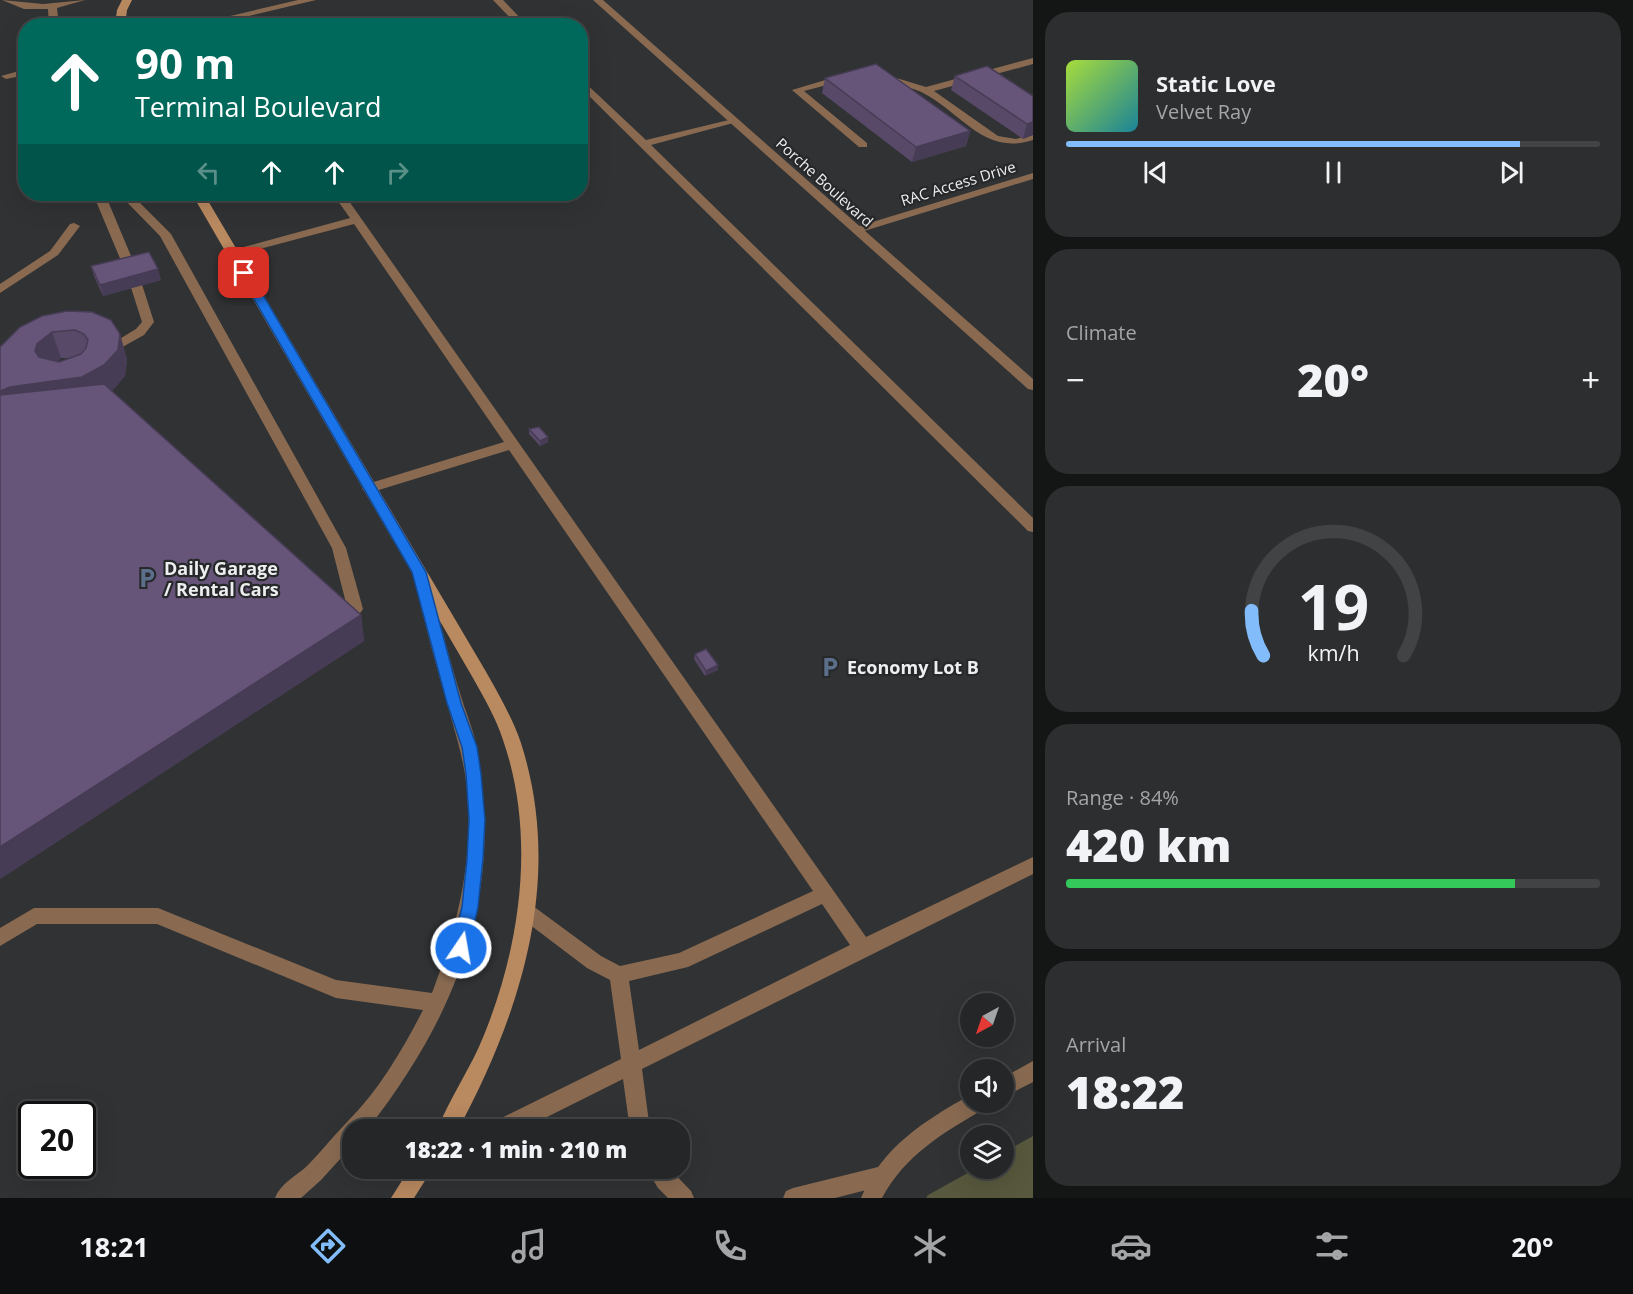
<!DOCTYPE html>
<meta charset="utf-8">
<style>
:root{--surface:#242627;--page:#2c2e2f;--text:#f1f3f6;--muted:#a3a5a7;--line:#414344;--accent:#83bcfb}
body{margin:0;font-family:"Open Sans",sans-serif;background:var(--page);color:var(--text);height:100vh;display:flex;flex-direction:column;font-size:22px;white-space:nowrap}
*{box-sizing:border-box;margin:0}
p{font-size:20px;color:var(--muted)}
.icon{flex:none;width:33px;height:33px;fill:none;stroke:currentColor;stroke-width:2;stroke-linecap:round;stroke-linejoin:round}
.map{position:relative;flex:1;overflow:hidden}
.side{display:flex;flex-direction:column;gap:12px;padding:12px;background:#141515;width:600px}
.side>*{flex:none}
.hud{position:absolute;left:18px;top:18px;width:570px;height:183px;border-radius:24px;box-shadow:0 6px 24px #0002,0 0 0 2px var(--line);background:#00695c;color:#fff;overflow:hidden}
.needle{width:39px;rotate:220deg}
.fabs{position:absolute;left:960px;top:993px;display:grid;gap:12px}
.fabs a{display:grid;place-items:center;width:54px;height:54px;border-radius:50%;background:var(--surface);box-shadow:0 6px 24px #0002,0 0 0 2px var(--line);font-size:30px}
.speed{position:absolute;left:18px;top:1101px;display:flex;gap:12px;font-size:30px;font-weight:700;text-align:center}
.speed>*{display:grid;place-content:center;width:78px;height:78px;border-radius:50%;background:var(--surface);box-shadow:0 6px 24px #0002,0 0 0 2px var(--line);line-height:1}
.speed .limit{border:3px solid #111;border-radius:9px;background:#fff;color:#111}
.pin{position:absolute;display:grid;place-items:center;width:51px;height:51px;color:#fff;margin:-26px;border-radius:12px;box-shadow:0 3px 9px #0006}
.me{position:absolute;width:66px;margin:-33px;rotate:12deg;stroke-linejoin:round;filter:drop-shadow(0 0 4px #0008)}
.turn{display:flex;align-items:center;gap:21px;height:126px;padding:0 18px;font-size:27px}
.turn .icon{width:78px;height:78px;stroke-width:2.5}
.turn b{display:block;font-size:42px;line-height:51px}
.lanes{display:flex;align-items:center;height:57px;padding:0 18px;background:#0003;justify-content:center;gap:30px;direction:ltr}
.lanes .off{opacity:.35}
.big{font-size:45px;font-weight:800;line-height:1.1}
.side .tile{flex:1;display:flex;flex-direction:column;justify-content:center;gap:9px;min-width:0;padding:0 21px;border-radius:24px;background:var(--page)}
.side .dial{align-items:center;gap:0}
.dial svg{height:156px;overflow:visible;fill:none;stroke:var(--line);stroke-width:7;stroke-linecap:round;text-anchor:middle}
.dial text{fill:var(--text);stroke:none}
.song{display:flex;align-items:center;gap:18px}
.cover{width:72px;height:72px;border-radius:9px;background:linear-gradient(135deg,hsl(80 70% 55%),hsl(190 70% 35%))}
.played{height:6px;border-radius:3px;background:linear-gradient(90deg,var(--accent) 85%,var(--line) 85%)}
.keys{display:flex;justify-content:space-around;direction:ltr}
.heat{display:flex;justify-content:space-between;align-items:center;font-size:33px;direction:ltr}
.charge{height:9px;border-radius:4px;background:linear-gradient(90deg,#34c759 84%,var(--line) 0)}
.trip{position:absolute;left:342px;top:1119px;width:348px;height:60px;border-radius:24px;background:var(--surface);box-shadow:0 6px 24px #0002,0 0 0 2px var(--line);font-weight:800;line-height:60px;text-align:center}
.tab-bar{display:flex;height:96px;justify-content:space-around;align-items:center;background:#0e0f10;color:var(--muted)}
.tab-bar .icon{width:42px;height:42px}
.tab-bar .selected{color:var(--accent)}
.tab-bar b{font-size:27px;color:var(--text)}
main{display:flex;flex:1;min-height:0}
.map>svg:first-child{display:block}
.green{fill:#57583d}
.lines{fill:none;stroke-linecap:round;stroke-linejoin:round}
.lane{fill:#896a51;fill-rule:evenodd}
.street{fill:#896a51;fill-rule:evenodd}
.secondary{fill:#b98960;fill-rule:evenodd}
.wall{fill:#584968;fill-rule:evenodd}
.shaded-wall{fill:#473c55}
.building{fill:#665579;stroke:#473c55;stroke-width:1.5;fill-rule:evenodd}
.route{fill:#1a73e8;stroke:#114b97;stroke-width:1.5}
.labels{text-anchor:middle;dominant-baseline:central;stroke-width:4.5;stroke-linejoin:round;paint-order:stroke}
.far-street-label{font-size:15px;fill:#edeeef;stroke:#26282a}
.poi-label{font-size:18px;font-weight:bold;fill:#edeeef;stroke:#26282a;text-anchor:start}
</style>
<main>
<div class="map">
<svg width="1033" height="1198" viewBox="0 0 1033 1198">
<rect width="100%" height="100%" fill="#303234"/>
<path class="green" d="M1033 1136V1198H926L928 1195 975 1169 1004 1168V1152Z"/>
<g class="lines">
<g class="lane">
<path d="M2 0 43 4 85 0 57 8 59 26H49L48 9H24Z"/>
<path d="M298 0H316L224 22 226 26H217L213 20Z"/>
<path d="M493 0H503L528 26H518Z"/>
<path d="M1033 58V64L934 91 998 136 1016 139 1033 134V140C984 156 962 113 923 93 909 85 888 86 875 76L880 73 926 87Z"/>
<path d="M26 69V75L6 79 1 76Z"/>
<path d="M842 75 847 78 846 80 804 91 867 143V147H859L792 90Z"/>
<path d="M580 78 646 140 737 118V122L651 145 1033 518V532L1028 531 580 87Z"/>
<path d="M1033 173V179L861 232 857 233 851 230 853 228Z"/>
<path d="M93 194H105L139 275 154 322 144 335 117 350 111 346 113 343 136 329 142 322 127 275Z"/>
<path d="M119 194H131L171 234 346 548 363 609C358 618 344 626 335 623L332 619 347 607 332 548 160 236Z"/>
<path d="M333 194H344L866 937 1033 857V874L642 1069 650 1130H630L623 1079 521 1130H488L491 1123 621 1059 610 980 587 968 521 918 518 912 521 906 527 904 533 906 601 956 620 966 679 953 813 891 509 450 369 493 364 491 362 488 364 485 504 442 354 224 233 256 227 253 229 251 350 218ZM822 904 850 945 639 1050 629 981 688 967Z"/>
<path d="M74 223 80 226 58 255 0 293V284L50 251 70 224Z"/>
<path d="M421 572 426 574 428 578C439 616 448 655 460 693 465 711 474 730 477 749 504 896 457 1015 367 1130H352V1146L321 1180 301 1198H275C280 1184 296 1176 307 1166 321 1152 334 1135 348 1121 379 1090 403 1049 423 1010L336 998 157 924H37L0 946V928L34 908H158L336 980 432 993C456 931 472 868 468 801 466 762 453 726 443 689 432 652 423 615 414 578L416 574Z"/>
<path d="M882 1166 889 1169 892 1176 889 1183 882 1186 835 1198H783L786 1191 793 1188Z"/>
<path d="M646 1168H669L691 1191 694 1198H668L658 1188Z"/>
</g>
<g class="street">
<path d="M593 0H603L1033 379V390L1028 389Z"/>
<path d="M1033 1061V1082L1004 1097V1077Z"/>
<path d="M970 1095V1102H987L984 1109C943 1133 905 1155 882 1198H861C882 1147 924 1121 970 1095Z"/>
</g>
<g class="secondary">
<path d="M122 0H132L127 10 125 26H115L117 10Z"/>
<path d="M192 194H204L485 670C498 693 512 717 521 743 564 878 522 1010 458 1130H437C450 1097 471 1068 484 1035 521 944 536 835 503 740 496 718 484 698 473 678Z"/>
<path d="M410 1168H433L414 1198H391Z"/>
</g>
</g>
<g class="wall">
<path d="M955 76 1033 96V135L1023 139 951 90Z"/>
<path d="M825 78 970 131 966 146 912 162 822 93Z"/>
<path d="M356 194H369L370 200 363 202 356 195Z"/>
<path d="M91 266 161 280 103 296 94 276Z"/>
<path d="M20 327 120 334 127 360 125 376 112 391 361 615 364 641 0 879V347ZM61 358H72L59 362H57Z"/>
<path d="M529 429 548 442 540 446 529 434Z"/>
<path d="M695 654 718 670 705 676 694 659Z"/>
</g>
<g class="shaded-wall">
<path d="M1033 122V135L1023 139 1027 124Z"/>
<path d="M970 131 966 146 912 162 916 147Z"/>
<path d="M369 194 370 200 363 202 362 197Z"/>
<path d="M158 269 161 280 103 296 100 285Z"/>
<path d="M52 332 61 358 46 370 35 351 37 344Z"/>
<path d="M120 334 127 360 125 376 112 391 0 401V391L10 387 82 377Z"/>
<path d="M548 437V442L540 446V441Z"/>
<path d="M361 615 364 641 0 879V847Z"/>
<path d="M718 665V670L705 676 706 671Z"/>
</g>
<g class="building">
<path d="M876 64 970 131 916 147 825 78Z"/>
<path d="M987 66 1033 96V122L1027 124 955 76Z"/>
<path d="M359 194H369L362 197Z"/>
<path d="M149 252 158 269 100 285 91 266Z"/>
<path d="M67 311 92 312 111 320 120 334 118 350 104 365 82 377 10 387 0 391V347L20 327 42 316ZM75 330 84 334 88 340 86 348 81 354 59 362 39 357 35 351 37 344 52 332Z"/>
<path d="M104 384 361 615 0 847V395Z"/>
<path d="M539 427 548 437 540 441 529 429Z"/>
<path d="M706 649 718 665 706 671 695 654Z"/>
</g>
<path class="route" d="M244 270 250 273 426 572 461 703 477 747 481 774 485 820 483 859 478 907 469 948 467 954 461 956 455 954 452 948 462 907 467 859 469 820 466 774 462 747 447 703 412 572 239 273Z"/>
<defs>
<g id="parking-bare" transform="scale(1.62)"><path d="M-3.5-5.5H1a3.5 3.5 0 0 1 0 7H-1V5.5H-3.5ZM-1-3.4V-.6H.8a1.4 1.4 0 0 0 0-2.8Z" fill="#5c6f8a" stroke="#26282a" stroke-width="2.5" paint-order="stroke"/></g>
</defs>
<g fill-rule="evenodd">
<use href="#parking-bare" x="147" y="578"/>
<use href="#parking-bare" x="830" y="667"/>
</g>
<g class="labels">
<g class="far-street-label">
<text transform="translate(825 182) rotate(42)">Porche Boulevard</text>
<text transform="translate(958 183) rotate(-17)">RAC Access Drive</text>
</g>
<g class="poi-label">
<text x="164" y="568">Daily Garage<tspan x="164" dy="21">/ Rental Cars</tspan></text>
<text x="847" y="667">Economy Lot B</text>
</g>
</g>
</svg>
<div class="fabs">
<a><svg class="needle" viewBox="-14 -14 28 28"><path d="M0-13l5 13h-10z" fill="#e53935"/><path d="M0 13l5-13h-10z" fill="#a3a5a7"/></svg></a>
<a><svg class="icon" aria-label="sound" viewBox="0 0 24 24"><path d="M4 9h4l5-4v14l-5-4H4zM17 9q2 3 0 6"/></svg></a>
<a><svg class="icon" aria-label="layers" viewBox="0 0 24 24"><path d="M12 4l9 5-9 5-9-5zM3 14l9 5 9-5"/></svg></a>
</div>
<div class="speed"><div class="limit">20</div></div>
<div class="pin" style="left:244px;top:273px;background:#d93025"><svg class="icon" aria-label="arrive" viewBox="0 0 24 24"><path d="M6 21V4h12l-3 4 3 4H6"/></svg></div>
<svg class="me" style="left:461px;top:948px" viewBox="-20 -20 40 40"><circle r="17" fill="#1a73e8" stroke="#fff" stroke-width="3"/><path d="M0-11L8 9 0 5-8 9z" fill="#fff"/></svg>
<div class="trip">18:22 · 1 min · 210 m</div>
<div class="hud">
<div class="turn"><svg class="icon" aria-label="ahead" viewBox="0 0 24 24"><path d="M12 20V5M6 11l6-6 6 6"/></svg><div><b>90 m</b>Terminal Boulevard</div></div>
<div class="lanes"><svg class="icon off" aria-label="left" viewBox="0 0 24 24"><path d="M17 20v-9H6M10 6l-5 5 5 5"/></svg><svg class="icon" aria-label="ahead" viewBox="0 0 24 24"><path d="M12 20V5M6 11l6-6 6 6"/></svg><svg class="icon" aria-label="ahead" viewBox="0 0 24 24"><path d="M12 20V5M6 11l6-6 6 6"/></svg><svg class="icon off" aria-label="right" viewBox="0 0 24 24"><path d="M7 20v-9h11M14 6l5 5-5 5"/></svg></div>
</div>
</div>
<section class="side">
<div class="tile">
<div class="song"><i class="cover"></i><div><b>Static Love</b><p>Velvet Ray</p></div></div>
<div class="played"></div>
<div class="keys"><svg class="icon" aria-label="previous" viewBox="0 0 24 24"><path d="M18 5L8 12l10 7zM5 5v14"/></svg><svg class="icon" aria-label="pause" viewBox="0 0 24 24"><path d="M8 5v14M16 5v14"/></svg><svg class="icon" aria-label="next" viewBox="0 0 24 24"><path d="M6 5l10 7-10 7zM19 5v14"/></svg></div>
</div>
<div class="tile"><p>Climate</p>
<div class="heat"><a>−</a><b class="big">20°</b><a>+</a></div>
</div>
<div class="tile dial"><svg viewBox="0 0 100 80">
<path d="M14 69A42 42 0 1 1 86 69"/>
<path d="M14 69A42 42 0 0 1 8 46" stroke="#83bcfb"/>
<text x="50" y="56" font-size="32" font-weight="700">19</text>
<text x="50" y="72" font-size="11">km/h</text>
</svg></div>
<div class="tile"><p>Range · 84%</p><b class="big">420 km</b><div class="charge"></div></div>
<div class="tile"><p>Arrival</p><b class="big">18:22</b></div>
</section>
</main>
<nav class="tab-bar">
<b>18:21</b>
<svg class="icon selected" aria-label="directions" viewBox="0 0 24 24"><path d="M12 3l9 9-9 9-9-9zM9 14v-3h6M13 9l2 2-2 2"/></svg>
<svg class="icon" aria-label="music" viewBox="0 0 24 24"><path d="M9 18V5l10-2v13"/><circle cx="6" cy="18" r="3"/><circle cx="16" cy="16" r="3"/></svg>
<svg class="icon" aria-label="phone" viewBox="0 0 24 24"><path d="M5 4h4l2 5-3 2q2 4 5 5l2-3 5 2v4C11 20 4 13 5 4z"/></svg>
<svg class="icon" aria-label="climate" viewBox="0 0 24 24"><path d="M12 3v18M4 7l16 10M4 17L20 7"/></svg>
<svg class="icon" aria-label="car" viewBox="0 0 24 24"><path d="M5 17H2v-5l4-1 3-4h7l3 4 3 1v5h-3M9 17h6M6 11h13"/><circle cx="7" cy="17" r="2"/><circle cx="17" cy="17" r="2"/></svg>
<svg class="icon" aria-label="filters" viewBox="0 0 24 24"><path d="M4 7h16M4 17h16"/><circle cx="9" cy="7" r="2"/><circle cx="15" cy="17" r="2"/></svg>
<b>20°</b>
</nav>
